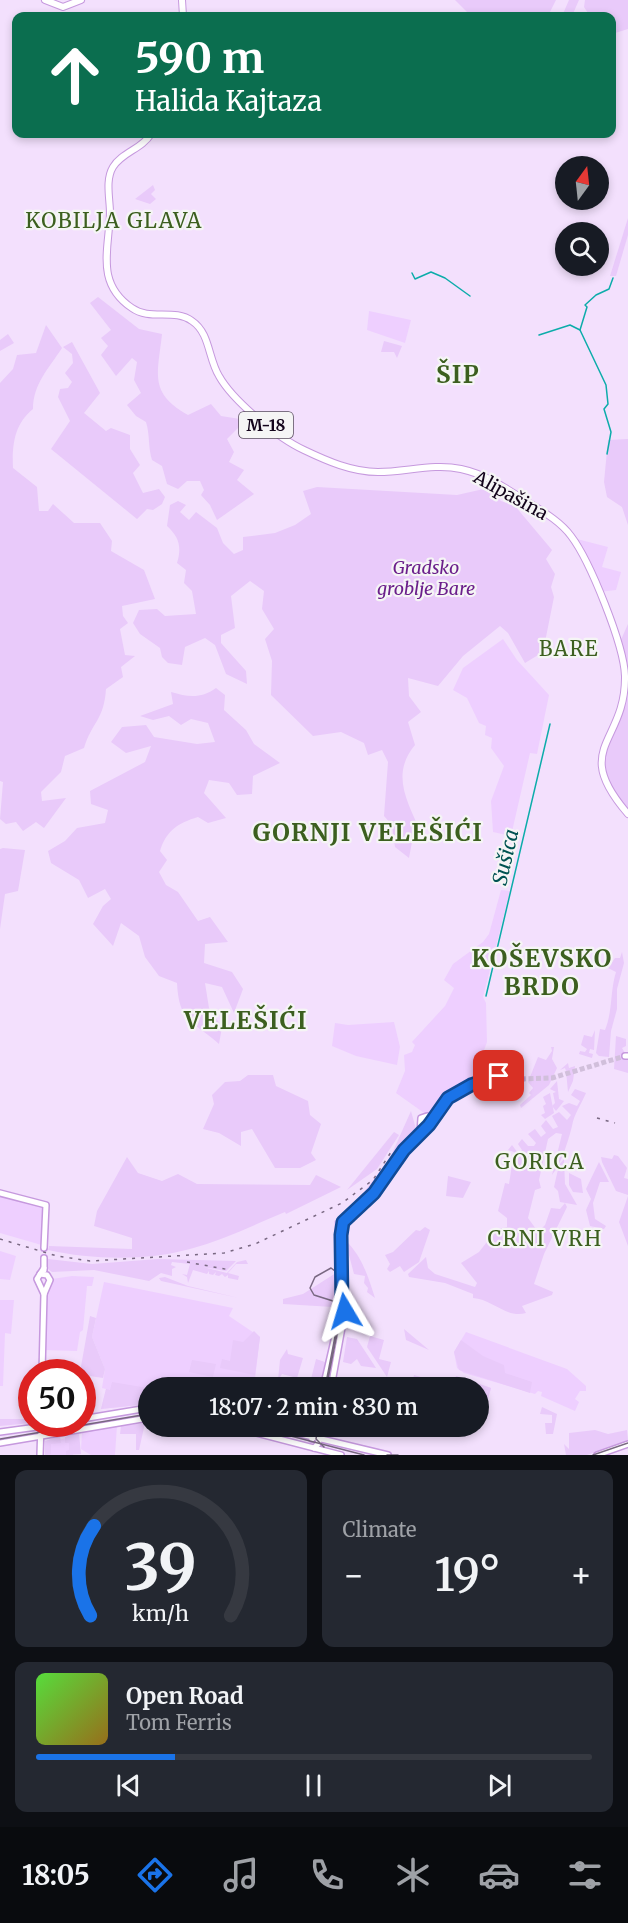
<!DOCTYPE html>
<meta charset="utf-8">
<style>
:root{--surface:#171b24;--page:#242831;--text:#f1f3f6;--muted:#9ea1a6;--line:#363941;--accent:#1a73e8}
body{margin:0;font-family:Merriweather,serif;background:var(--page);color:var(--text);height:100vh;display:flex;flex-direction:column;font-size:22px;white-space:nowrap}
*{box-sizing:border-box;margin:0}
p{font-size:20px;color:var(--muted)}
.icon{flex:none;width:33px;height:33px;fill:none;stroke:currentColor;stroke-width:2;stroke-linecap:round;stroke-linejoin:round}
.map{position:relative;height:1455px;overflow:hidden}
.side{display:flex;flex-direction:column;gap:15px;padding:15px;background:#0d0f14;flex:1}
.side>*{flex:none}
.hud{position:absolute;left:12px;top:12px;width:604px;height:126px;border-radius:12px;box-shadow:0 3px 9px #0003;background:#0b6e4f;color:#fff;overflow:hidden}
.needle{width:39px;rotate:15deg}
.controls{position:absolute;left:555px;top:156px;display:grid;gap:12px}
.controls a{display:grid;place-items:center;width:54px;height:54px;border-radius:50%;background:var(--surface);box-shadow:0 3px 9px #0003;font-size:30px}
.speed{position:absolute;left:18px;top:1359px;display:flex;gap:12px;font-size:30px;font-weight:700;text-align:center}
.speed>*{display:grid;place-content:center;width:78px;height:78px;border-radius:50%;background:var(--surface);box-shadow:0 3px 9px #0003;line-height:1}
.speed .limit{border:9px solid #d22;background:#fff;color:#111}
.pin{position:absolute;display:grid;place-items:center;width:51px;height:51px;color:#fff;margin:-26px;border-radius:12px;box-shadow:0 3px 9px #0006}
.me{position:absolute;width:66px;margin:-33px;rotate:353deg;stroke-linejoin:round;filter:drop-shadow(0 0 4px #0008)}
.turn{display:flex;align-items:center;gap:21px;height:126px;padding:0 24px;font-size:27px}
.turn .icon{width:78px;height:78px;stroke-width:2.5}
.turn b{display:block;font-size:42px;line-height:51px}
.big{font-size:45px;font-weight:600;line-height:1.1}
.side .card{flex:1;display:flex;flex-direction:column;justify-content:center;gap:9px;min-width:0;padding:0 21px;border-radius:12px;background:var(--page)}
.side .dial{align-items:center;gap:0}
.dial svg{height:156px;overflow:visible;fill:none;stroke:var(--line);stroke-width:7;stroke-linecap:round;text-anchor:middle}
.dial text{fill:var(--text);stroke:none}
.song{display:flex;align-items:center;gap:18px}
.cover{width:72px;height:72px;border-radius:9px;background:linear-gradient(135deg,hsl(110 70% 55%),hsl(40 70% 35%))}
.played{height:6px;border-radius:3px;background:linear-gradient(90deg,var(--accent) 25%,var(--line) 25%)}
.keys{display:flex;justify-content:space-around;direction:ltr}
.heat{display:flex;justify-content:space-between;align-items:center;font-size:33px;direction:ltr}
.side .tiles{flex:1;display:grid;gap:15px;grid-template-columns:1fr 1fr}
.card:last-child{grid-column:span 2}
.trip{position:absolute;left:138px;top:1377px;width:351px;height:60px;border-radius:30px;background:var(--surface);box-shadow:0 3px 9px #0003;font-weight:600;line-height:60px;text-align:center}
.dock{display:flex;height:96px;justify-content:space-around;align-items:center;background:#090b0e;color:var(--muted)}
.dock .icon{width:42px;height:42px}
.dock .active{color:var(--accent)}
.dock b{font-size:27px;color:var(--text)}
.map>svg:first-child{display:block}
.built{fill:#eecfff}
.green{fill:#e9cafa}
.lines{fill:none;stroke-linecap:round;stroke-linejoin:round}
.stream{stroke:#0cacaa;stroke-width:1.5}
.secondary-tunnel{stroke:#d1bfdb;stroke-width:5;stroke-dasharray:5 2.5;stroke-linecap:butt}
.secondary-casing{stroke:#c699de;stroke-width:8}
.primary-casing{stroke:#c699de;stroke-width:8}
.secondary{stroke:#fff;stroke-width:5}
.primary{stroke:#fff;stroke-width:6}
.tram{stroke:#796882;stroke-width:1.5}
.rail{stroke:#796882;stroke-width:1.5;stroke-dasharray:3 6;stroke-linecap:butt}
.route-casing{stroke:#114b97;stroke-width:15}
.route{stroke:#1a73e8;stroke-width:10}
.labels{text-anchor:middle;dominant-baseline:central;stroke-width:4.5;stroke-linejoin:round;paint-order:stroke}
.shield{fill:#f5f5f5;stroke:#574c5c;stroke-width:1.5}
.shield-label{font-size:16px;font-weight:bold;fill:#13041b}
.street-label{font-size:18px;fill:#13041b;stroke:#f5f5f5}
.park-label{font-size:18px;font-style:italic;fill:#6b1f8b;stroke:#f5f5f5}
.neighbourhood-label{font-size:20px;letter-spacing:1.5px;fill:#3c5f1f;stroke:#f5f5f5}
.water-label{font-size:20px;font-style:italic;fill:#005352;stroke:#f5f5f5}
.quarter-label{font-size:21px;letter-spacing:1.5px;fill:#3c5f1f;stroke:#f5f5f5}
.district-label{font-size:24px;font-weight:bold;letter-spacing:1.5px;fill:#3c5f1f;stroke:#f5f5f5}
</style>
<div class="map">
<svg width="628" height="1455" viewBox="0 0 628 1455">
<rect width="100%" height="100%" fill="#f3e0fd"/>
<g class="built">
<path d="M369 311 411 320 405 343 367 330Z"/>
<path d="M577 539 608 547 602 567 621 572 616 590 599 592 576 542Z"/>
<path d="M503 639 517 660 549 695 537 754 530 753 511 836 493 832 491 801 504 766 491 748 492 738 485 735 486 726 479 723 467 698 453 690 463 668Z"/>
<path d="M501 890 510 891 483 997 486 1003 487 1042 477 1069 476 1079 452 1091 432 1114 427 1115 396 1093 405 1071 404 1055 412 1052 415 1045 412 1042 445 1006 454 988 444 980 453 964 483 942 489 934Z"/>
<path d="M394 1022 400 1047 397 1065 356 1056 332 1046 335 1023 348 1025Z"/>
<path d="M0 1193 42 1205 45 1246 0 1233Z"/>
<path d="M0 1251 16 1256 10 1280 0 1279Z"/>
<path d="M72 1276 94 1277 92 1286H87L83 1330 80 1332 77 1351 43 1350 44 1294 52 1279Z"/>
<path d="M104 1282 233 1308 229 1316 260 1337 254 1387 148 1388V1404L101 1409 106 1389 102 1388 105 1369 92 1337Z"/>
<path d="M0 1300H14L11 1334 5 1333 3 1386H0Z"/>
<path d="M466 1332 567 1369 586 1386V1391H580L575 1399 579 1402 575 1411 541 1396 542 1392 538 1391 535 1394 464 1373 457 1368 454 1352Z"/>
<path d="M456 1376 491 1388 486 1406 479 1404 478 1388H453Z"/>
<path d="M117 1426 115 1455H91L81 1449 82 1432Z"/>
<path d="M73 1437V1455H46V1442Z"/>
</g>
<g class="green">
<path d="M455 0H556L548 16H471Z"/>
<path d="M569 0H579L572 16H562Z"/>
<path d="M585 0H628V29L612 34V16H590L584 7Z"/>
<path d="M153 185 155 190 151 194 156 199 150 204 135 199Z"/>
<path d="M628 218V235L616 276H610Z"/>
<path d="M98 297 139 329 162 334C158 373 148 393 188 415L211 404 221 416 240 419 243 423 227 439 234 452 229 462 244 470 237 480 254 494 217 520 210 505 201 495 204 490 200 481H187L178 489 167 484 162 466 152 460C148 447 150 435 146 422L136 416 127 405 141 393 134 380 137 362 132 358 116 376 101 355 108 346 101 338 111 330 90 303Z"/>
<path d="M46 325 62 348C49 368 33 384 33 409 14 424 12 446 13 468L37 487 39 511H48L53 504 74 523H100L112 541 111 551 144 570 155 599 122 606 123 616 128 623 120 629 125 655 135 656 121 667 123 677 106 689C104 720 92 722 84 748L65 756 61 772 41 792 42 801 66 798 44 828 36 822 23 831 16 822 6 824 0 819 3 782 0 781V383L13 369 17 355 36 353Z"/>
<path d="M8 334 14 343 0 351V340Z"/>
<path d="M384 341 402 346 397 358 394 352H381Z"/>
<path d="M72 342 100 393 84 413 106 431 111 428 130 435V449L140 465 133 473 143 493 159 489 165 497 162 504 153 510 147 509 137 519 51 449 70 421 58 397 60 389 68 388 72 382 65 373 73 363 72 354 63 347Z"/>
<path d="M628 439V525L622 507 607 497 604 482 608 440Z"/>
<path d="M317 487 457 495 488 488 501 501 515 506 552 550 546 559 555 574 551 587 554 597 543 652 525 663 508 633 500 626 463 656 438 686 408 678 409 696 421 712 408 722 415 745C390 775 408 802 421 833L412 842 409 858 395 847 392 825 384 816 388 762 382 750 368 755 364 743 341 732 313 736 271 695 272 661 265 639 274 629 262 609 264 591 250 581 231 596 235 628 221 635V643L246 671 247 684 226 674 215 645 205 638 185 647 182 665 168 663 162 657 160 648 140 634 133 623 139 610 157 609 165 616 196 614 192 591 184 583 186 570 177 563C182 547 179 537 167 526L170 505 178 501 186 505 180 512 189 520 196 512 217 528 223 543 234 554 243 550V537L275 533 295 525 311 514 303 491Z"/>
<path d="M628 624V812L606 781 603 758 626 698 620 642Z"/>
<path d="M216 688 225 695 224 710 246 730 254 744 280 763 253 776 252 794 237 795 229 783 209 780 204 793 226 818 208 823 198 817C178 823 166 831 160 851L167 860 159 872 166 885 178 892 198 921 210 917 228 942 205 944 204 963 232 972 243 989 234 1013 222 987 205 983 209 1008 222 1027 219 1044C193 1021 179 1023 177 983L159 976 145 957 139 936 121 923 113 946 93 924 103 906 111 899 105 889 88 898 79 880 51 863 48 851 65 841 77 828 105 823 108 810 91 804 90 791 145 762 151 746 126 753 111 742 122 727 146 725 154 737 197 744 215 742 208 723 191 719 181 725 169 716 153 720 140 716 173 704 171 692C188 697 201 699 216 688Z"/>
<path d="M3 848 25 850 18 891 5 894 0 929V849Z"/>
<path d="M622 952 624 963 617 989V1009L611 1031 609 1057 599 1056 596 1053 600 1029 605 1030C613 1010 610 991 616 972L608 968 615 958H620Z"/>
<path d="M595 1030 594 1050 590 1049 589 1053 593 1054 592 1058 579 1054 580 1051 585 1052 587 1049 581 1045 584 1035 592 1037Z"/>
<path d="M616 1036 626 1039V1046L622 1048 628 1058V1073L614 1069Z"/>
<path d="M551 1047H554L552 1059 557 1068 549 1085 521 1108 520 1105 531 1095 529 1093 533 1088 528 1082 538 1057 546 1060 552 1051Z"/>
<path d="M568 1063 569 1068 575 1066 573 1081 568 1092 566 1071 565 1068 560 1070Z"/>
<path d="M248 1075H273L276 1086 308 1101 310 1115 321 1124 311 1153 316 1160 300 1168H275L252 1129 241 1132V1146L219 1133 203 1129 214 1104 212 1095 225 1082 240 1081Z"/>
<path d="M557 1081 559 1099 564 1101 556 1111 552 1106 555 1103 553 1093 556 1092 550 1089Z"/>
<path d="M575 1089 586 1093C581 1105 574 1114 572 1126 569 1138 562 1163 552 1175L562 1134 556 1133 548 1139 539 1180 541 1188 535 1190 528 1218 536 1229V1234L545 1225 551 1208 560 1209 565 1203 567 1207 544 1254 534 1284 553 1292 552 1295 522 1306 526 1313C507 1319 492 1299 473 1298V1294L445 1283 409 1277 408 1274 426 1257 428 1268 435 1274 475 1287 477 1283 461 1263 479 1252 497 1229 507 1227V1218L498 1211 505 1183 509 1184 514 1152 508 1150 512 1145 518 1153 522 1150 518 1144 522 1139 528 1146H534L536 1143 528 1134 535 1129 541 1137 546 1133 541 1126 546 1120 553 1129 558 1127 552 1116 559 1112 567 1120 571 1115 562 1106 569 1103 577 1106 580 1101 571 1095Z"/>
<path d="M550 1093 554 1113 545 1119 541 1115 545 1113 543 1106 546 1104 543 1097Z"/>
<path d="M411 1111 416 1129 415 1135 371 1195 340 1223 338 1304 333 1307 283 1304V1299L303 1294 339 1271 334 1221 342 1217 373 1190 355 1204 390 1158Z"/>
<path d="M394 1132 399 1135 377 1169 347 1190Z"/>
<path d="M614 1155 618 1156 627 1168 624 1178 628 1179V1195L616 1191 602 1162 601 1157 612 1159Z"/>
<path d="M127 1157 138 1173 162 1181 178 1174 197 1184 310 1185 316 1175 341 1187 286 1214 285 1212C254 1225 223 1240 190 1249 146 1261 93 1260 48 1250L49 1246 132 1249V1238L94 1226 97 1211Z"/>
<path d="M564 1159 565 1184 577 1205 560 1202 558 1191 554 1187 559 1165Z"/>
<path d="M599 1162 609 1182H600L593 1203 595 1219 606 1226 604 1229 590 1226 586 1210 591 1199 586 1189Z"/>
<path d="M569 1173 581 1179 583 1193 573 1192 569 1185Z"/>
<path d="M448 1176 471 1182 463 1198 446 1196Z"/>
<path d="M628 1196V1246L619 1222Z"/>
<path d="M425 1227 430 1230 419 1262 404 1272 400 1266 390 1272 387 1269 390 1264 385 1255 393 1252 416 1230 420 1231Z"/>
<path d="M345 1240C362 1256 368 1276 375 1298L367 1292 368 1288 364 1283 365 1276 354 1274Z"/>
<path d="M48 1259 92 1264 158 1259 236 1261 226 1271 203 1267 227 1273 237 1262 246 1260 248 1264H236L228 1273 239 1276 238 1280 228 1278V1275L225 1277 222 1274 219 1276 215 1275 216 1272 213 1275 209 1274V1271L207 1274 193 1270 188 1283 187 1277 182 1274 187 1275 190 1264 172 1262 171 1265 176 1267 172 1269V1276L161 1273 149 1281 94 1270 52 1272 48 1269Z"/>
<path d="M165 1277 188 1286 239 1298 161 1281 159 1278Z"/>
<path d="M90 1316 96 1318 92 1337 105 1369 103 1378 83 1375 80 1372Z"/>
<path d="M404 1329 429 1350 406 1340Z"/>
<path d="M254 1331 260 1337 255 1375 220 1368 222 1359 230 1361 233 1340 243 1342Z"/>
<path d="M370 1336 384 1340 379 1359 391 1362 387 1377 367 1347Z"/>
<path d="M347 1337 357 1339 376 1368 361 1366 357 1359 351 1364 343 1362Z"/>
<path d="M461 1340 483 1356 504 1365 505 1373 532 1382 530 1393 459 1370 454 1352Z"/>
<path d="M287 1349 288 1354 303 1358 297 1378 282 1374 278 1380 280 1360Z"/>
<path d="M316 1359 325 1362 320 1387H309Z"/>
<path d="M192 1360 216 1364 213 1377 189 1372Z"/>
<path d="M414 1375 441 1383 440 1387 411 1386 412 1384 423 1387 424 1382 413 1379Z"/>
<path d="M456 1376 491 1388 487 1401 488 1391 468 1385 467 1387H454L455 1383 464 1385 455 1382Z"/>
<path d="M112 1382 148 1388V1404L101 1409 106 1389 110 1390Z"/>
<path d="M28 1394H31V1423L0 1426V1419H27Z"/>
<path d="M542 1407 557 1414 553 1434H546L545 1423H552V1415L540 1414Z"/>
<path d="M145 1423 139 1450H136V1434H120L121 1426Z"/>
<path d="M595 1430 608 1434 627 1430 628 1440 587 1455H566L564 1444 569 1449V1433Z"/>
<path d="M79 1433 81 1454 66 1455V1451L69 1450V1443H65V1437Z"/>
<path d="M60 1436 61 1443 51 1444V1454L45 1455V1441Z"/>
</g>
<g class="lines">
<g class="stream">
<path d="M412 273 415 279 431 272 445 278 470 296"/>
<path d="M539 335 570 325 580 330"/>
<path d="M607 454 611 432 604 409 608 404 606 385 580 330 587 307 585 305 596 295 609 289 613 278"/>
<path d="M486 996 550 724"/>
</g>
<path class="secondary-tunnel" d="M521 1079 552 1078 625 1056"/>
<g class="secondary-casing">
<g id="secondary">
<path d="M625 1056H628"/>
<path d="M420 1133 421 1118 427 1116 430 1122"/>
<path d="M0 1193 46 1205 44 1248"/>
<path d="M44 1268 37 1279 44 1294"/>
<path d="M44 1270V1258"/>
<path d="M40 1274 47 1275 50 1280 44 1294 42 1372"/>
<path d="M323 1388 342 1306 343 1223 374 1193 404 1150 453 1094 493 1077 521 1079"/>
<path d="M331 1388 345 1311 342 1306"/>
<path d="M82 1419 148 1408"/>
<path d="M229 1426 341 1455"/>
<path d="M267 1426 388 1455"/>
<path d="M0 1432 59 1424"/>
<path d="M312 1439 315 1426"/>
<path d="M0 1443 148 1418"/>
<path d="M314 1448 318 1444 323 1426"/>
<path d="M40 1455 41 1424"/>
<path d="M597 1455 628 1444"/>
</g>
</g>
<g class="primary-casing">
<g id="primary">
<path d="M45 0 63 7 81 0"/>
<path d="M182 0 183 16"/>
<path d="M151 134C142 149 122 152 113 167 105 180 110 199 110 213 109 249 95 283 132 308 150 321 174 308 192 321 210 333 208 358 219 376 233 401 278 438 304 450 327 461 352 472 378 472 406 472 434 463 461 469 485 474 506 488 526 501 542 511 560 521 571 536 590 561 624 645 625 676 626 744 570 747 628 814"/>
</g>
</g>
<use href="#secondary" class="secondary"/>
<use href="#primary" class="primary"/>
<g class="tram">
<path d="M325 1388 340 1311 333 1301 314 1295 310 1288 315 1277 331 1268 339 1274 336 1297 341 1315 326 1388"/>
<path d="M252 1426 364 1455"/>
<path d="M318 1426 316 1439 324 1447"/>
<path d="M0 1439 148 1414"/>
<path d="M387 1455H398"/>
<path d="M593 1455 628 1443"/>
</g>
<g class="rail">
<path d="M597 1118 615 1123"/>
<path d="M0 1239 57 1256 90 1261 224 1253 255 1244 342 1203 373 1180 393 1149"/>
<path d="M187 1262 230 1270"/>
</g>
</g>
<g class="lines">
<g class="route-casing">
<path id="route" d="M345 1311 342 1306 341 1235 343 1222 374 1193 404 1150 429 1125 448 1098 471 1085 499 1076"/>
</g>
<use href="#route" class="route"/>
</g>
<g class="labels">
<rect class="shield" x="239" y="412" width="54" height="26" rx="4.5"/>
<g class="shield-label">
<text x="266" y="425">M-18</text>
</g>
<g class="street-label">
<text transform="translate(511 495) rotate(29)">Alipašina</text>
</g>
<g class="park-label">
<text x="426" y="567">Gradsko<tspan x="426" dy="21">groblje Bare</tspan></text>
</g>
<g class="neighbourhood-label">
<text x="569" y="648">BARE</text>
</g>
<g class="water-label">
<text transform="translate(505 857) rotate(-77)">Sušica</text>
</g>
<g class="quarter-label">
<text x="114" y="220">KOBILJA GLAVA</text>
<text x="540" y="1161">GORICA</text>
<text x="545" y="1238">CRNI VRH</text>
</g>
<g class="district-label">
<text x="458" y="374">ŠIP</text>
<text x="368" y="832">GORNJI VELEŠIĆI</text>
<text x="542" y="958">KOŠEVSKO<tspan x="542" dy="28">BRDO</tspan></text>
<text x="246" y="1020">VELEŠIĆI</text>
</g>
</g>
</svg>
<div class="controls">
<a><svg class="needle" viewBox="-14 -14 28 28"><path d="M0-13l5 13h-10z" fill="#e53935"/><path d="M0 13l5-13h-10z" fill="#9ea1a6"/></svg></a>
<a><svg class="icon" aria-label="search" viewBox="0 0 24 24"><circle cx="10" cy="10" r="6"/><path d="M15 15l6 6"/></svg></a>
</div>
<div class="speed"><div class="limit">50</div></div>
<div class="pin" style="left:499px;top:1076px;background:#d93025"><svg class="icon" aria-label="arrive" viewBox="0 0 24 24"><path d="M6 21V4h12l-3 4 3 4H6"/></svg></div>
<svg class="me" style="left:345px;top:1311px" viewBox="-20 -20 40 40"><path d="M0-17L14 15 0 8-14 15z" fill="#1a73e8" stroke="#fff" stroke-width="4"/></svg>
<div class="trip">18:07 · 2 min · 830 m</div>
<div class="hud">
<div class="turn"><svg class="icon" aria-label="ahead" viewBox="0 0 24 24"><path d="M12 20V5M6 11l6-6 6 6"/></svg><div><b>590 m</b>Halida Kajtaza</div></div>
</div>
</div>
<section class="side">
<div class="tiles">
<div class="card dial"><svg viewBox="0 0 100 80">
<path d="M14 69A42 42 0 1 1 86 69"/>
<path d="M14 69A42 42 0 0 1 16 23" stroke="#1a73e8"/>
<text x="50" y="56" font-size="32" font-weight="700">39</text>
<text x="50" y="72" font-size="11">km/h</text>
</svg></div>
<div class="card"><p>Climate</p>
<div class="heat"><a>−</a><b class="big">19°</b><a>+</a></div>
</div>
<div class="card">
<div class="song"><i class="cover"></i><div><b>Open Road</b><p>Tom Ferris</p></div></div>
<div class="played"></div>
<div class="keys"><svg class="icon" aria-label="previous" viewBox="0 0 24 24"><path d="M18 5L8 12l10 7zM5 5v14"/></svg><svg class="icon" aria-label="pause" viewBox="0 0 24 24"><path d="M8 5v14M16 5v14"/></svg><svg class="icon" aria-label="next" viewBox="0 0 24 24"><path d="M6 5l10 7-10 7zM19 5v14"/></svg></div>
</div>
</div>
</section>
<nav class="dock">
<b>18:05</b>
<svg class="icon active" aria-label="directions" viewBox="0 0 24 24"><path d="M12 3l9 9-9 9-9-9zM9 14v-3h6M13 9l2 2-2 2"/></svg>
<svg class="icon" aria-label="music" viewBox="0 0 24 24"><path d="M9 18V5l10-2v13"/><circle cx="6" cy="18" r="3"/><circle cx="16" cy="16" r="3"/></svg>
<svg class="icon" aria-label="phone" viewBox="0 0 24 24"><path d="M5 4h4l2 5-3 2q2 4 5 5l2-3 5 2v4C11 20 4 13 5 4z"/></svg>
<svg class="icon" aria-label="climate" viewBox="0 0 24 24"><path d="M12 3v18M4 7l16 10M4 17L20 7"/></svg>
<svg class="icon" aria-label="car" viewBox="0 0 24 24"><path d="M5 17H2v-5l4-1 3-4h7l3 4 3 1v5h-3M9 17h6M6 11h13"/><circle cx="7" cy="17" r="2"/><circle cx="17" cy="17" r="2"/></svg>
<svg class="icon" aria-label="filters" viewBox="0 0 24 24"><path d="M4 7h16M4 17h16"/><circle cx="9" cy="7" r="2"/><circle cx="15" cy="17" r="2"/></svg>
</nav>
